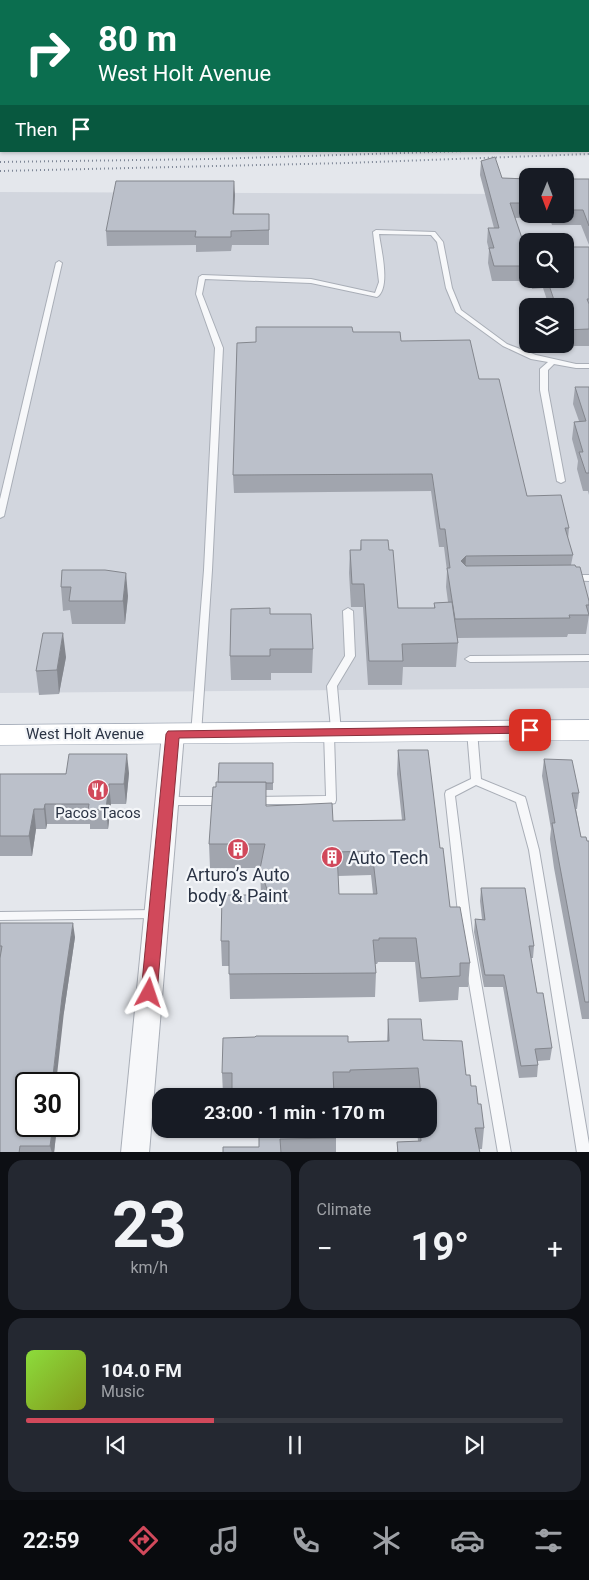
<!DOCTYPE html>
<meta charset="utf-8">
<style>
:root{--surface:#171b24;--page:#242831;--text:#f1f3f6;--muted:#9ea1a6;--line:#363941;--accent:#d1495b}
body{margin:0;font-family:Roboto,sans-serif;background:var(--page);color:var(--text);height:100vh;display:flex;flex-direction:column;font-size:19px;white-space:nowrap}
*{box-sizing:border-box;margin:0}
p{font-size:16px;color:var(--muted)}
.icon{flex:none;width:28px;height:28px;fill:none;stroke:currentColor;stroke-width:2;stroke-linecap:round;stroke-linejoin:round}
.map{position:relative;height:1152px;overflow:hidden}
.drawer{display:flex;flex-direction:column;gap:8px;padding:8px;background:#0d0f14;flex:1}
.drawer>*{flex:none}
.hud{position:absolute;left:0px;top:0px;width:590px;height:152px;box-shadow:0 1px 4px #0004;background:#0b6e4f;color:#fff;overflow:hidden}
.needle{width:32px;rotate:181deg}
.buttons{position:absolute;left:519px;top:168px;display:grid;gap:10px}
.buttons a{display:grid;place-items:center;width:55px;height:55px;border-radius:10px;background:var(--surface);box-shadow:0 1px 4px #0004;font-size:25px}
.speed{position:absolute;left:15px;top:1072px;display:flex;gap:10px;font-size:25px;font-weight:700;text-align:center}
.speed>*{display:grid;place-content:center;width:65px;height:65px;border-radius:50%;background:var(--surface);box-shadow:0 1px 4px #0004;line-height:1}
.speed .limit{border:2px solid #111;border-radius:8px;background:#fff;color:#111}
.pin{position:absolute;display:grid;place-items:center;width:42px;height:42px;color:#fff;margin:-21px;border-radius:10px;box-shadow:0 2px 8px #0006}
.me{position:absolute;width:55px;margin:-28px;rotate:5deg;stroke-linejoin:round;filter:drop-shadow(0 0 4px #0008)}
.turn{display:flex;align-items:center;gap:18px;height:105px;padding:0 15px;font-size:22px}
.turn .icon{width:65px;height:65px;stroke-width:2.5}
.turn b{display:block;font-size:35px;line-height:42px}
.then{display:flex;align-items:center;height:48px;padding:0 15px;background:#0003;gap:10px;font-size:19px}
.big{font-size:38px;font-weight:700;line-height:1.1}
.drawer .widget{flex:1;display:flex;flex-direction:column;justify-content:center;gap:8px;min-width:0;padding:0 18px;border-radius:15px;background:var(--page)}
.drawer .dial{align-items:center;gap:0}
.dial b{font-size:65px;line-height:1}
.song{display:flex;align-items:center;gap:15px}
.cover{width:60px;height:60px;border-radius:8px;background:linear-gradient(135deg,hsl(90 70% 55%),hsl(70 70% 35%))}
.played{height:5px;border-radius:2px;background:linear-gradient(90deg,var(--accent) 35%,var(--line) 35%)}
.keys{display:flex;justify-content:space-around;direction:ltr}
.heat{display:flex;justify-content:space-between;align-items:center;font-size:28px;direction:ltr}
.drawer .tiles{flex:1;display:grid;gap:8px;grid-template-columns:1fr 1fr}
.widget:last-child{grid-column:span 2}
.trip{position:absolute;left:152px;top:1088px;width:285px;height:50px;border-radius:15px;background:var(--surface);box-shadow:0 1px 4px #0004;font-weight:700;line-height:50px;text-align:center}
.tab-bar{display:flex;height:80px;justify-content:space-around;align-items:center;background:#090b0e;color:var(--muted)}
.tab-bar .icon{width:35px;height:35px}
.tab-bar .selected{color:var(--accent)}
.tab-bar b{font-size:22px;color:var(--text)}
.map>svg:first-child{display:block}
.built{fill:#d2d6de;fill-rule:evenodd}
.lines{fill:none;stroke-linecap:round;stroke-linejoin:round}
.lane-casing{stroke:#a9aeb7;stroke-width:2}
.street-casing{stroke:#a9aeb7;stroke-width:2}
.primary-casing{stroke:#a3abb8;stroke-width:1}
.lane{fill:#f7f8fa;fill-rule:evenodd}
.street{fill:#f7f8fa;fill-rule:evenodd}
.primary{fill:#fff;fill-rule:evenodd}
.rail{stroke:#7d8696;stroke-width:2;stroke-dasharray:1 3;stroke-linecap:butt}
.wall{fill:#a1a5ae;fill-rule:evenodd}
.shaded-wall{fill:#83868d}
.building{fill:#bbc0ca;stroke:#83868d;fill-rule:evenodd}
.route{fill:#d1495b;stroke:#882f3b}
.labels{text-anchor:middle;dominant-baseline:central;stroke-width:4.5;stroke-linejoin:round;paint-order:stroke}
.street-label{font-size:15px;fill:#2b3445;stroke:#f4f6f9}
.poi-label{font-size:15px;fill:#2b3445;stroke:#f4f6f9}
.near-poi-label{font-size:18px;fill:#2b3445;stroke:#f4f6f9;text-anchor:start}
</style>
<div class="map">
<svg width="589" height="1153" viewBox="0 0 589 1153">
<rect width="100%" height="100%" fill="#e4e7ec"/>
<path class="built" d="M0 192 527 194 528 214H565L589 194V688L0 693ZM528 241H565V279H528ZM528 306H565V344H528Z"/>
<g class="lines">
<g class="lane-casing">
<g id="lane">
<rect x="143" y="0" width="4" height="1"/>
<path d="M467 0H471L472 1H468Z"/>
<rect x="0" y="18" width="1" height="5"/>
<path d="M376 230 435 232 443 242 452 288 461 310 507 344 536 355 576 364H589V368H576L554 364 548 370V390L565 481 561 483 557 481 540 390V369L548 362 531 359 503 346 456 312 446 288 437 242 431 235 379 234C381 249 391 288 377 297L311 283 205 279 202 294 223 348 212 570 201 734 200 736H192L191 734 204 570 215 348 196 294 199 277 202 275 311 279 375 293 379 282 373 232Z"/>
<path d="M59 261 62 263 4 516 0 518V499L56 263Z"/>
<path d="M572 575H589V581L569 580 568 578 569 576Z"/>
<path d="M348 608 353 611 355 656 337 686 341 732 340 734 334 735 336 800 335 803 331 804H250L249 801 250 798 254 797 326 796 324 732 325 730 331 729 327 686 345 656 343 611Z"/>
<path d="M589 655V661L470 662 465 659 470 656Z"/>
<path d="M472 728 476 729 477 731 481 779 525 797 526 800 539 850 589 1144V1153H577L529 850 516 802 476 785 455 796 472 931 511 1153H498L460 931 445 794 446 791 471 779 467 731 468 729Z"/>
<path d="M167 797H224L228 798 229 801 228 804 224 805H167L163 804 162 801 163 798Z"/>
<path d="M156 910 160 911 162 914 160 917 156 918 0 920V912Z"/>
</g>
</g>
<g class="street-casing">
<path id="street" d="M173 727 181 729 184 734 149 1153H121L162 734 165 729Z"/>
</g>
<g class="primary-casing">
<path id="primary" d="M589 720V740L0 745V725Z"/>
</g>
<use href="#lane" class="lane"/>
<use href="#street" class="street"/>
<use href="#primary" class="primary"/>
<g class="rail">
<path d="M0 162 209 159 465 151"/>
<path d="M0 171 347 163 589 154"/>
</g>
</g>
<g class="wall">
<path d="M522 0H589V61V1H523Z"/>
<rect x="0" y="79" width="1" height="61"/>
<path d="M481 161 502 178 528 179V214H565V179H589V245L581 225H552L549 217 515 218 525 247H528V279H565L589 247V346H561V344H565V306H549L543 288 532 289 530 281H492L488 263 489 250 487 242 488 228H494L480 175Z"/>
<path d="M235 195 234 214H269V245H232L231 251 196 252V245L107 246 106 231Z"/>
<path d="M353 332 401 341 479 379 527 496 569 528 568 539 573 555 571 565 589 601V615L586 634H568L567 637 457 638 458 643 456 667H403L402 685H368L363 607H351L349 573 350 550H360L361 540 389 550 398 608H434V603L448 602 446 587 447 571 444 547H439L431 491 234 493 233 475 256 342Z"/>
<path d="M575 387H589V495L588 491H583L577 469 578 461 572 439 574 422 579 421 573 404Z"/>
<path d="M62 570 128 596 125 624H72L70 610 63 611 61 587Z"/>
<path d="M270 614 313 649 312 673H271V680H231L230 656Z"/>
<path d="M66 657 59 694 39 695 36 671Z"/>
<path d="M398 750 440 848 450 907 470 963 468 987H459L458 1000 419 1002 415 962H378L377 964H375L376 973 375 997 230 999 229 966H222L221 941 261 895 260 868H210L209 844 216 787 218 782 273 763V790H266V806L333 821 402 820 397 774ZM371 875 373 894H339L338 876Z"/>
<path d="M544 759 579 793 577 809H576L581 837 587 841H589V1019H582L554 868 550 839 551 829 542 776Z"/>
<path d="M129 773 126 804H111L108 829H90V824H47L46 829H36L32 856H0V774Z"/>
<path d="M481 888 534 946 533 958H531L537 993 552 1048 550 1060 538 1061V1065L537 1077 519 1078 503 987H484L474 932 475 919H482L480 901Z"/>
<path d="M0 923 75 937 64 1012 26 1126H57L54 1153H0Z"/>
<path d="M388 1019 423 1040 466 1075 471 1086 478 1104 484 1128 482 1149H479L480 1153H397V1142L418 1141 417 1129H429V1096H417L416 1089 349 1090V1093L223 1094 222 1073 348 1042 387 1041Z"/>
<path d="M232 1129H336V1153H223L259 1147V1134H233Z"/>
</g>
<g class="shaded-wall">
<path d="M234 181 235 195 233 228V214Z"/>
<path d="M466 556 465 574 461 561Z"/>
<path d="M126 573 128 596 125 624 123 601Z"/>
<path d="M63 633 66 657 59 694 57 670Z"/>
<path d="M127 754 129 773 126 804 124 784Z"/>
<path d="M109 784 111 804 108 829 106 809Z"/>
<path d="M45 804 47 824 46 829 44 809Z"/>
<path d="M34 809 36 829 32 856 29 836Z"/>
<path d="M73 923 75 937 64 1012 56 1084H52L62 997Z"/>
<path d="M53 1126H57L54 1153H52L50 1146Z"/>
</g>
<g class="building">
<path d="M0 0H136L135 1H1V11H0Z"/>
<path d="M530 0H589V52V1H531Z"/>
<rect x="0" y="79" width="1" height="47"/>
<path d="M495 157 502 178 528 179V203H510L525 247H528V266H494L489 248H494L488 228H499L481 161Z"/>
<path d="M565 179H589V226L583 210H565Z"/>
<path d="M116 181H234L233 214H269V230L231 231V237H195L196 231H106Z"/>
<path d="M565 247H589V299H587L589 304V329L565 330V306H556L547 279H565Z"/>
<path d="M256 327H352L353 332H400L401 341 470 340 479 379H499L527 496 561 495 569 528H565L573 555 466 556 461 561 466 566 575 565 576 567H580L589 601V605H586L589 615H569L570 618 455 619 447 568H450L445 529H440L432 474 233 475 237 343 256 342Z"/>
<path d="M575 387H589V473H586L579 452H583L574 422 586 421Z"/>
<path d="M361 540H388L389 550H393L398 608H435L434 603 452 602 458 643 402 644 403 661H369L364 584H352L350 550H361Z"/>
<path d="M62 570H105L126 573 123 601H69L71 587H61Z"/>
<path d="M270 608V614H311L313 649H270V656H230L231 609Z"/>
<path d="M43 633H63L57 670 36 671Z"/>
<path d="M398 750H428L440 848H443L450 907H460L470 963H460V976L421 978 416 938H379V940H373L376 973 229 974V941H221L222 895H269L260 869 265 844H209L213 787H216V782H266V806L332 803 333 821 405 820ZM372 851 377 894H339L337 852Z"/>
<path d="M69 754H127L124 784H109L106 809 88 810 89 804H45L44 809H34L29 836H0V774H66Z"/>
<path d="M544 759 572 760 579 793H572L581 837H586L587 841H589V1002H585L557 851 552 823H555Z"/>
<path d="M219 763H273V783H266V782H218Z"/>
<path d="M481 888H525L534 946H529L537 993H543L552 1048 535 1049 538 1065 521 1066 504 975H485L475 919 485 920Z"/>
<path d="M0 923H73L62 997 52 1084H26V1126H53L50 1146H20L19 1153H0V958L2 946H0Z"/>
<path d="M388 1019H421L423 1040 462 1041 466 1075H470L471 1086H476L478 1104H481L484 1128H475L480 1153H398L397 1142 421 1141 420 1129H429V1096H421L418 1068 350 1070V1072H333L334 1096H232V1073H222L223 1038 255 1037 256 1036H348V1042L389 1041Z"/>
<path d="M259 1129H336V1138L280 1139 281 1153H223V1147H259Z"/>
</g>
<path class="route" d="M530 726 537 730 535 733 179 738 157 993 155 998 149 999 144 998 141 993 166 734 168 731Z"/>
<defs>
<g id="restaurant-disc" transform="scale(1.125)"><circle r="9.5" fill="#d1495b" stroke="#f4f6f9"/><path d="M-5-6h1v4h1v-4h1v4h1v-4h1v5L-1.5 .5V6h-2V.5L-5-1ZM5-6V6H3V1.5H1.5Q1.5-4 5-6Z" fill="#fff"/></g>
<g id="building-disc" transform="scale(1.125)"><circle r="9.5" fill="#d1495b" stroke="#f4f6f9"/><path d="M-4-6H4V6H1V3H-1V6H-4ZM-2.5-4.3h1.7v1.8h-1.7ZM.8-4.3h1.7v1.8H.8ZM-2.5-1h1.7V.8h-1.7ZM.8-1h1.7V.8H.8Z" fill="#fff"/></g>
</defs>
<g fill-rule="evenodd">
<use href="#restaurant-disc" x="98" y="790"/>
<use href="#building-disc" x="238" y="849"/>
<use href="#building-disc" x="332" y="857"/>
</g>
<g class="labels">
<g class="street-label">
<text x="85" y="734">West Holt Avenue</text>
</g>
<g class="poi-label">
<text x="98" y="813">Pacos Tacos</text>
</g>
<g class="near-poi-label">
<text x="348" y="857">Auto Tech</text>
<text x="238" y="874" text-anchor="middle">Arturo’s Auto<tspan x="238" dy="21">body &amp; Paint</tspan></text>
</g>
</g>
</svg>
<div class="buttons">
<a><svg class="needle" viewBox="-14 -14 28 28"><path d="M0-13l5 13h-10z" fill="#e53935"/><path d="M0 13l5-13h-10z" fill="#9ea1a6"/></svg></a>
<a><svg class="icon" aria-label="search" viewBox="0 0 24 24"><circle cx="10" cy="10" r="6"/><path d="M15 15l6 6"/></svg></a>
<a><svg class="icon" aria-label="layers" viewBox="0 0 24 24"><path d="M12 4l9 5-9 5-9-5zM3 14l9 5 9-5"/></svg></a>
</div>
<div class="speed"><div class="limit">30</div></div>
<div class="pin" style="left:530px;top:730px;background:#d93025"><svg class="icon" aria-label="arrive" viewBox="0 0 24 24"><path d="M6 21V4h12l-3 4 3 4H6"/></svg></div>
<svg class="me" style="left:149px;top:993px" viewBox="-20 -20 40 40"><path d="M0-17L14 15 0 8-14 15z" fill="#d1495b" stroke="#fff" stroke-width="4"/></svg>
<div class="trip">23:00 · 1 min · 170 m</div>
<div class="hud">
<div class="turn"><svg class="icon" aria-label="right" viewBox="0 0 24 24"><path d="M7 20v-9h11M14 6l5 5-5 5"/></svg><div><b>80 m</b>West Holt Avenue</div></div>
<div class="then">Then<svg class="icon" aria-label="arrive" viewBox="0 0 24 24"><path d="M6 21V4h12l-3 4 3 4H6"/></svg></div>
</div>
</div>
<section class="drawer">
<div class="tiles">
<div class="widget dial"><b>23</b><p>km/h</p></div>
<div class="widget"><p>Climate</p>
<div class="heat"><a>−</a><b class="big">19°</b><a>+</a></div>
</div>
<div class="widget">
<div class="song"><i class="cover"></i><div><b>104.0 FM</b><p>Music</p></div></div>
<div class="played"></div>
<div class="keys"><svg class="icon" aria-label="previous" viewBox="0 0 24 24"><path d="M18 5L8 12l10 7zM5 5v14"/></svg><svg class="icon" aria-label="pause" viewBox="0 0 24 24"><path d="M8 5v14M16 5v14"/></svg><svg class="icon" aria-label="next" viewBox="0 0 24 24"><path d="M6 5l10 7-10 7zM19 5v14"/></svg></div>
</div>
</div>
</section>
<nav class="tab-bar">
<b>22:59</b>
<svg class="icon selected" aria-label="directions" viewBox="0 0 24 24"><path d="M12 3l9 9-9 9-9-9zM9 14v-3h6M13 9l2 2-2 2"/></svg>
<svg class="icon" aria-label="music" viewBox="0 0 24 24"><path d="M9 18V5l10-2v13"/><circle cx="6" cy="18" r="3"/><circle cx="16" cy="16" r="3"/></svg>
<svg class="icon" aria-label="phone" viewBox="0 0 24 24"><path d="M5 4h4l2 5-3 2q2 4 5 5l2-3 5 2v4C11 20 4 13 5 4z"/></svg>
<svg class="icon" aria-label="climate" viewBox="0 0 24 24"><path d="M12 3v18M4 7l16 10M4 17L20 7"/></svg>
<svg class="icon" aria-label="car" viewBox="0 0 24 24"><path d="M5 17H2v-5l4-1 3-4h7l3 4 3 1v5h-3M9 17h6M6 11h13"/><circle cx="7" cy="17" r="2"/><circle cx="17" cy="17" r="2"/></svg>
<svg class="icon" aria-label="filters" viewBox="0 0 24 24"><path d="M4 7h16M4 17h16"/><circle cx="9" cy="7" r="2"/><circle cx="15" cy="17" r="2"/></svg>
</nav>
